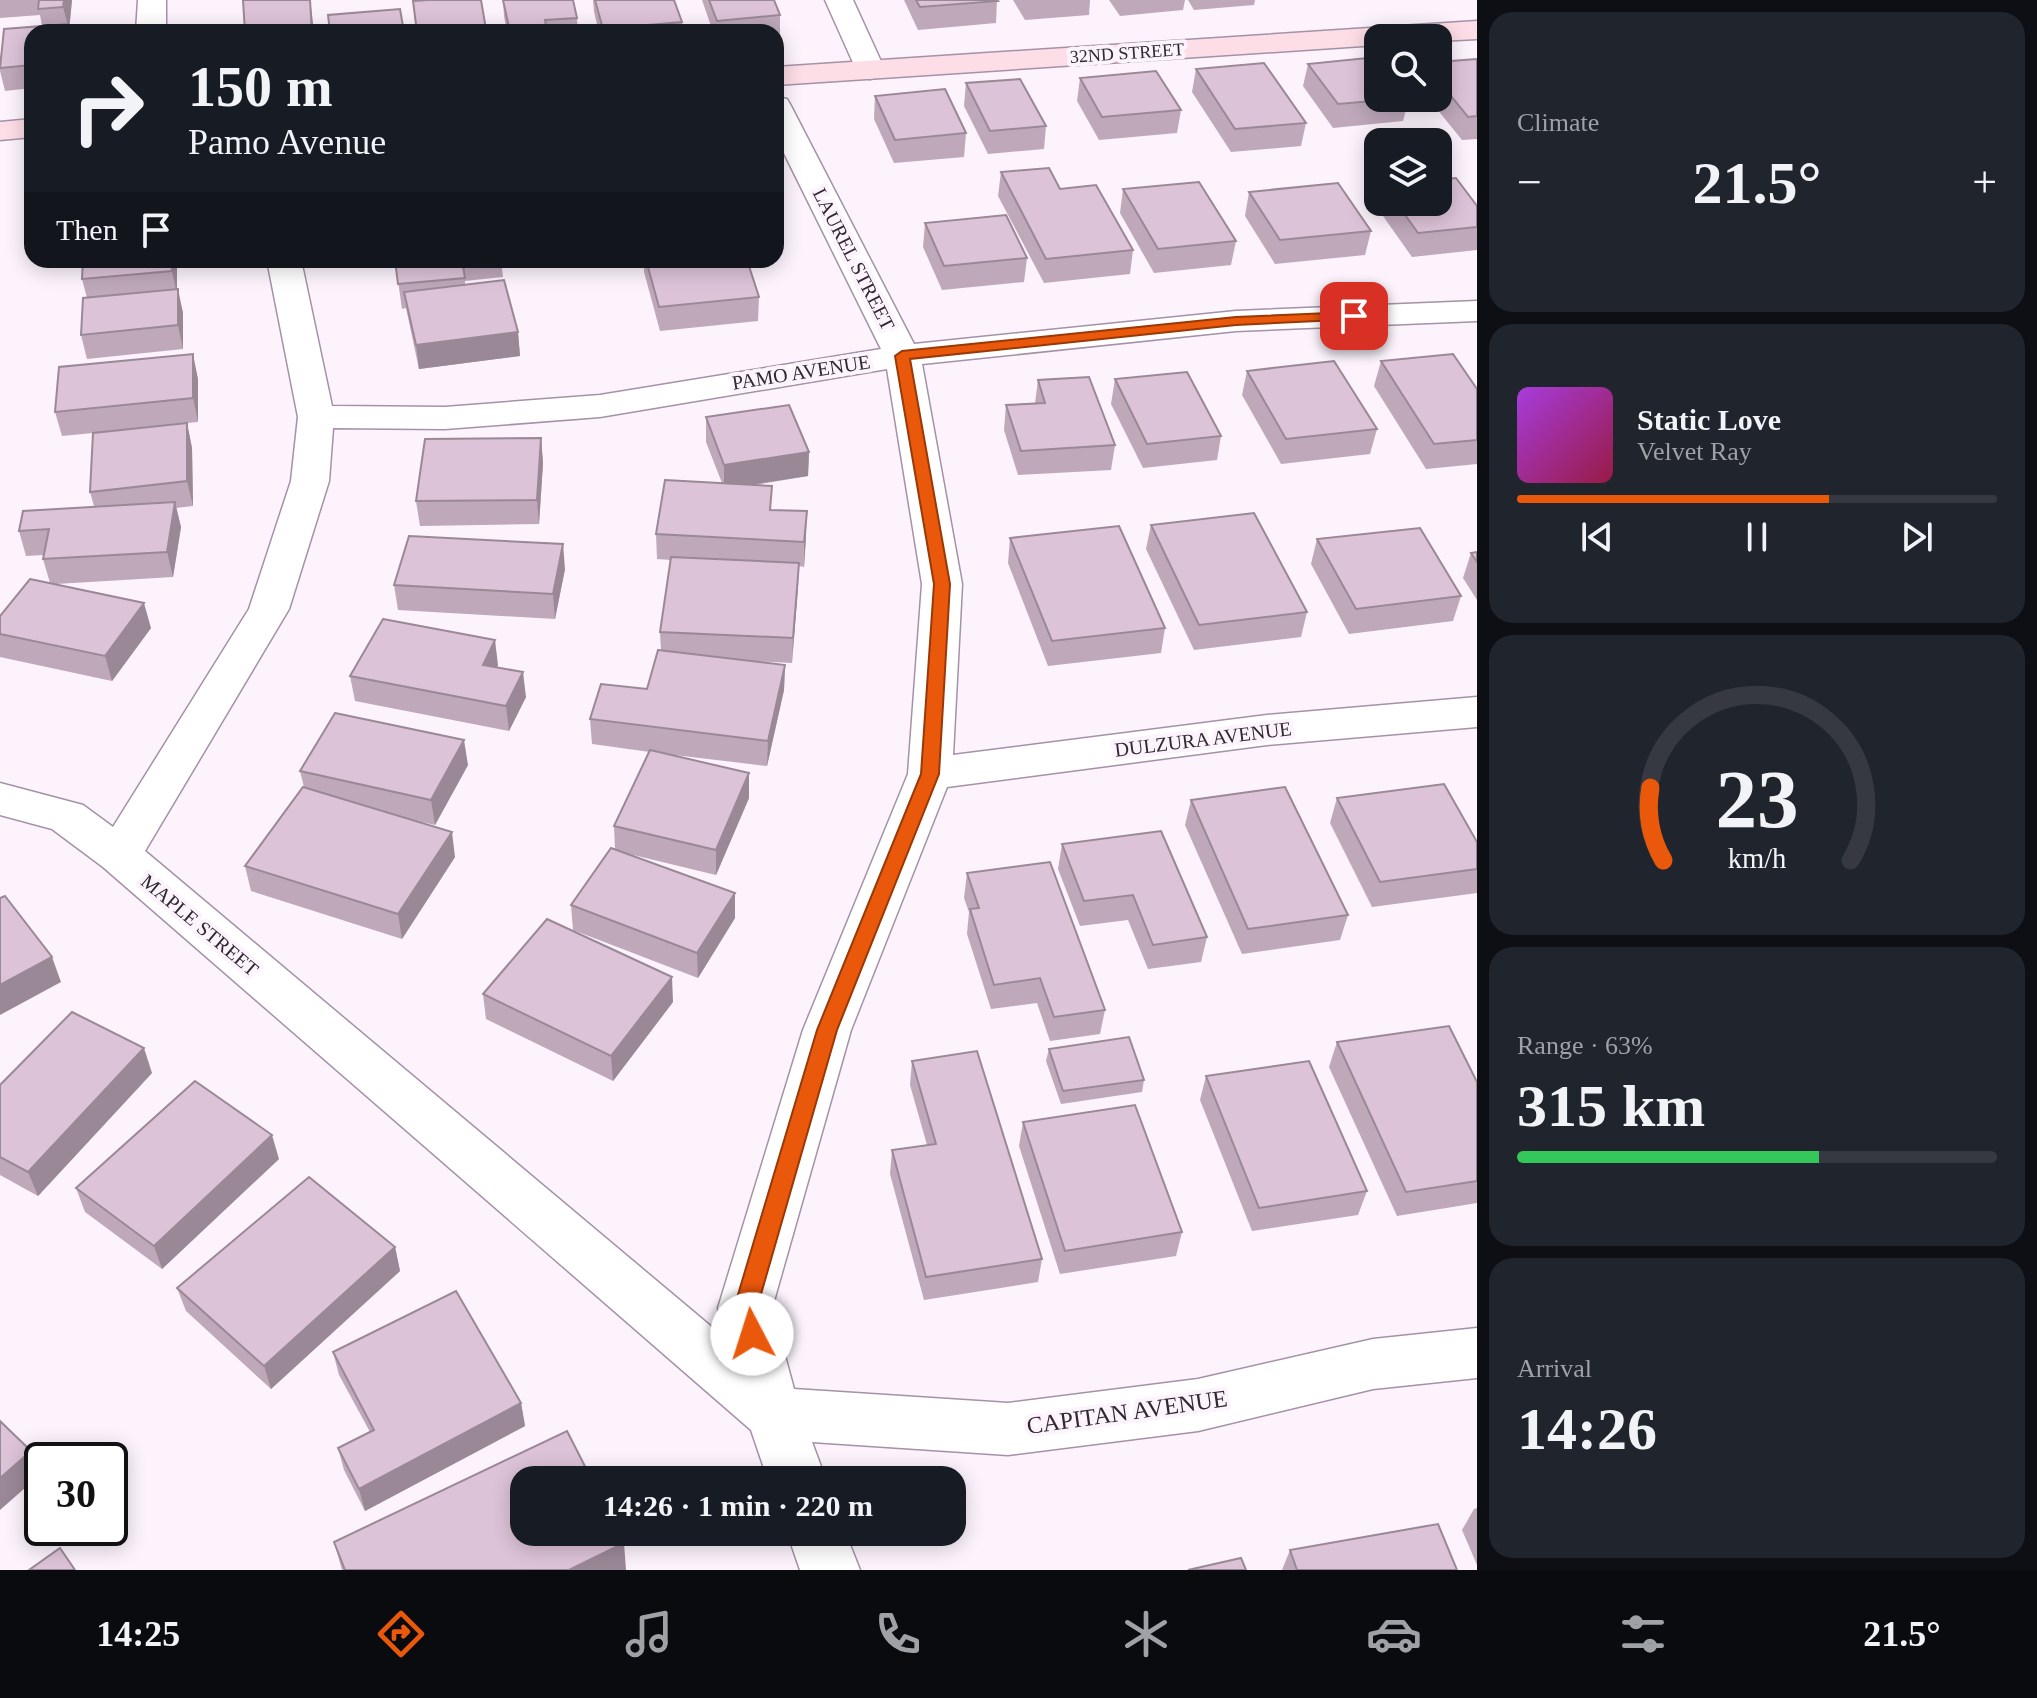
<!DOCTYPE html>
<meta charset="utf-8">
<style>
:root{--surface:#171b24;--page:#20242c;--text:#f1f3f6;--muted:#9ea1a6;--line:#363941;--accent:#ea580c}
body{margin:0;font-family:Georgia,serif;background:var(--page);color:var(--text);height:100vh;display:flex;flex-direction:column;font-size:30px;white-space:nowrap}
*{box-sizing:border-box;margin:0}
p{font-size:26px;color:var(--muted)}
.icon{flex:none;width:44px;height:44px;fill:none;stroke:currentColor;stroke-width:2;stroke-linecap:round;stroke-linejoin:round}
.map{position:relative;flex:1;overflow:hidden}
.side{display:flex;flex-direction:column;gap:12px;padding:12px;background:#0d0f14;width:560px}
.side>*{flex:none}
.hud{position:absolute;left:24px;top:24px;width:760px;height:244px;border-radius:24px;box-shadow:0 4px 20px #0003;background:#171b24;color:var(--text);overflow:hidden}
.tools{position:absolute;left:1364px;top:24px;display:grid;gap:16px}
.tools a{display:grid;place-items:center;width:88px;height:88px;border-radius:16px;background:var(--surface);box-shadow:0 4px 20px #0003;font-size:40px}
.speed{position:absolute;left:24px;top:1442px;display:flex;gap:16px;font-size:40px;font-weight:700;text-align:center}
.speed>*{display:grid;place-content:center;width:104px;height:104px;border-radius:50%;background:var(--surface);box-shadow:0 4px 20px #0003;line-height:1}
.speed .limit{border:4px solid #111;border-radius:12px;background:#fff;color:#111}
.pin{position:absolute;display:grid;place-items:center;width:68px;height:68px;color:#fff;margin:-34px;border-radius:16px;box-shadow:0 4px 12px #0006}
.me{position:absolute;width:88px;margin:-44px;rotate:355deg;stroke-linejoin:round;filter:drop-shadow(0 0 6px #0008)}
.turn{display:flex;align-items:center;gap:28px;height:168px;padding:0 32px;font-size:36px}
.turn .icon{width:104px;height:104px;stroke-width:2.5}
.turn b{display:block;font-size:56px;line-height:68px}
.then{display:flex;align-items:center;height:76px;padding:0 32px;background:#0003;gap:16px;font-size:30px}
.big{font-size:60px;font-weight:700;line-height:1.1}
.side .card{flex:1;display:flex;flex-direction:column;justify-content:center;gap:12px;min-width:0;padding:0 28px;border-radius:24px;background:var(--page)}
.side .dial{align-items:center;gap:0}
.dial svg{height:208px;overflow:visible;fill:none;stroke:var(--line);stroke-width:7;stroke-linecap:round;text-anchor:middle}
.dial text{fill:var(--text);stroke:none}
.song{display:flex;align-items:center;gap:24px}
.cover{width:96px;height:96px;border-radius:12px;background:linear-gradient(135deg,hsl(280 70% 55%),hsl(340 70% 35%))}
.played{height:8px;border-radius:4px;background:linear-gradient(90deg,var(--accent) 65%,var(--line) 65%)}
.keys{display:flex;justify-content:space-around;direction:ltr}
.heat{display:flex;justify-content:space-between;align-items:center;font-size:44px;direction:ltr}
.charge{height:12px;border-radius:6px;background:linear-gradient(90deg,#34c759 63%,var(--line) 0)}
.trip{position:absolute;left:510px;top:1466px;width:456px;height:80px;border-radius:24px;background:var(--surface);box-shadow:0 4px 20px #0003;font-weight:700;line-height:80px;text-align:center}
.dock{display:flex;height:128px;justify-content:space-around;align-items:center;background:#090b0e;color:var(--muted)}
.dock .icon{width:56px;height:56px}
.dock .current{color:var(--accent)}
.dock b{font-size:36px;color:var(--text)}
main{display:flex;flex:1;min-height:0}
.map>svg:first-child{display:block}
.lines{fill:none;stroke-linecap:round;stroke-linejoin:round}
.street-casing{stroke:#a591a8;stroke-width:3}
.secondary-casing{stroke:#a591a8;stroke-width:3}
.street{fill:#fff;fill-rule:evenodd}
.secondary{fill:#fddde6;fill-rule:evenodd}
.wall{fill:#bea8ba}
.shaded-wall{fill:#9b8897}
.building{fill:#ddc3d8;stroke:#9b8897;stroke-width:2}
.route{fill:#ea580c;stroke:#983908;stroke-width:2}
.labels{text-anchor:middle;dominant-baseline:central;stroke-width:8;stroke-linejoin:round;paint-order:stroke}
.far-street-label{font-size:18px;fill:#312932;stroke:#fcf3fd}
.street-label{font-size:20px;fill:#312932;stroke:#fcf3fd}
.near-street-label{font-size:24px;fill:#312932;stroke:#fcf3fd}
</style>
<main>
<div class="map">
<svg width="1477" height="1570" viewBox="0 0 1477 1570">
<rect width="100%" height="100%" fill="#fcf3fd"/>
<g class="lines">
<g class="street-casing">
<g id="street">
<path d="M138 0H166V32H136Z"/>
<path d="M825 0H853L885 70 881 76 870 79 859 76Z"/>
<path d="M776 97 787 99 791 106 914 344 1236 311 1477 301V321L1236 331 922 364 962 584 953 755 1267 715 1477 697V727L1267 745 947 787 851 1030 772 1308 794 1389 1008 1403 1198 1379 1373 1339 1477 1328V1378L1373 1389 1198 1431 1008 1455 812 1442 826 1480H768L751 1430 103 867 52 829 0 815V783L83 805 113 827 249 609 291 481 298 417 267 260H301L332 406 445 407 600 395 881 349 776 137ZM887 369 922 584 908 774 803 1030 718 1308 726 1339 145 851 289 609 329 481 333 428 445 429 600 417Z"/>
<path d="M787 1532H845L860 1570H800Z"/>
</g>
</g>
<g class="secondary-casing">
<g id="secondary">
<path d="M1477 21V39L1438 41V38H1378V45L776 85V67Z"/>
<path d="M32 119V137L0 140V122Z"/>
</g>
</g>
<use href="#street" class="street"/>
<use href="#secondary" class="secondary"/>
</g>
<g class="wall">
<path d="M0 0H72L69 32H32V88L5 91 0 71V61L4 29 42 26 40 15 0 18Z"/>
<path d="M481 0 487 32H416L413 1Z"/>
<path d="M503 0H573L577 18 578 32H507L504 16Z"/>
<path d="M593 0H674L682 22V32H599L594 12Z"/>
<path d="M702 0H774L780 15V38H776V32H713Z"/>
<path d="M904 0H997L996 23 918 30Z"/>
<path d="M1013 0H1090L1089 15 1025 20Z"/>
<path d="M1109 0H1185L1183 10 1120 16Z"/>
<path d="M1188 0H1255L1254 5 1194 10Z"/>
<path d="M1477 59V139L1462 140 1428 98H1438V62Z"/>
<path d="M1308 64 1409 98 1403 121 1333 128 1303 86Z"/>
<path d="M1196 69 1306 123 1301 146 1231 152 1192 92Z"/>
<path d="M1080 78 1181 110 1177 133 1099 140 1077 101Z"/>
<path d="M966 83 1046 126 1044 149 988 154 964 106Z"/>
<path d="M875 96 966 133 964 157 894 163 874 119Z"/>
<path d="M1001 172 1060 189 1133 250 1130 274 1044 283 998 196Z"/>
<path d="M1123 189 1236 241 1231 265 1154 273 1120 213Z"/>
<path d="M1249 192 1371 231 1365 255 1275 264 1245 216Z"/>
<path d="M1380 202H1438L1477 206V250L1412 257 1378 209Z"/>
<path d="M925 223 1027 258 1024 282 942 290 923 247Z"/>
<path d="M83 260H177V289L183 313V349L87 359 81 335 87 298 82 279Z"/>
<path d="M395 260H501L503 277 465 281V285L518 332 520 356 419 369 406 308 402 309Z"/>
<path d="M644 260H747L759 297 758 321 660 331 644 272Z"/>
<path d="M1381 361 1477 389V464L1426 469 1374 386Z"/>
<path d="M1247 371 1377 429 1370 454 1281 464 1242 395Z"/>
<path d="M198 379V422L187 423 192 448 193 506 176 508 181 527 173 577 56 584 151 628 112 681 0 657V616L50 583 43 559 44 555 26 556 19 531 94 506 90 492 93 433 62 436 55 412Z"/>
<path d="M1115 379 1221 436 1217 460 1143 468 1111 404Z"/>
<path d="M1038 380 1115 445 1111 470 1018 475 1004 430 1006 405 1035 403Z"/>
<path d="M706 417 809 452 808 476 755 485 771 510 806 536 804 567 799 566 792 663 752 661 785 665 784 690 767 766 666 754 749 798 716 875 625 853 735 893V918L698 978 573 930 571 905 615 850 614 826 650 752 592 744 590 719 647 689 661 651 660 632 671 560 657 559 656 534 722 483 706 442Z"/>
<path d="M541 438 543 463 539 524 420 526 416 501Z"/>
<path d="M1151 525 1307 612 1301 637 1194 650 1146 549Z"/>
<path d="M1010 538 1165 628 1161 653 1048 666 1008 563Z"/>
<path d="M1317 539 1461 596 1453 621 1349 634 1311 564Z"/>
<path d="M1477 552V600L1463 578 1471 553Z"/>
<path d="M565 569 555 619 398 610 394 585Z"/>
<path d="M498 665 497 667 526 697 509 731 355 701 350 676Z"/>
<path d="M468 765 435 825 413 820 455 857 402 939 251 891 245 866 304 787 300 771Z"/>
<path d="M1337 798 1477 842V893L1372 907 1330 823Z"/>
<path d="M1191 800 1348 915 1340 940 1242 954 1185 825Z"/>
<path d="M1062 844 1207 937 1201 962 1148 969 1128 920 1080 926 1058 869Z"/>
<path d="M967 873 1105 1010 1100 1034 1050 1041 1037 1003 991 1009 967 934 969 912 964 898Z"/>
<path d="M483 994 673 1002 613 1081 486 1019Z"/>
<path d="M1337 1042 1477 1082V1203L1397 1216 1329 1067Z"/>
<path d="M1049 1049 1144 1080 1142 1092 1061 1104 1046 1061Z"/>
<path d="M912 1061 1042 1259 1038 1282 924 1300 890 1174 892 1150 927 1145 910 1085Z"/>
<path d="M152 1073 38 1196 0 1175V1085Z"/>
<path d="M1206 1076 1367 1191 1358 1215 1252 1231 1200 1100Z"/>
<path d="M1023 1122 1182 1232 1176 1256 1060 1274 1019 1146Z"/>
<path d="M279 1159 162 1269 85 1212 76 1188Z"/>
<path d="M395 1247 400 1271 271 1389 186 1311 177 1288Z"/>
<path d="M333 1352 521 1403 525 1426 365 1511 344 1470 338 1448 370 1432 339 1375Z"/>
<path d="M1477 1508V1565L1462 1530 1474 1509Z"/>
<path d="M334 1542 626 1570H342Z"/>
<path d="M1290 1550 1457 1570H1282Z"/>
</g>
<g class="shaded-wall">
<path d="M64 0H72L69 29 63 7Z"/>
<path d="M310 0 312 15 314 32H312Z"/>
<path d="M172 260H177V295L172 271Z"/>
<path d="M178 289 183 313V349L178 325Z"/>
<path d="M518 332 520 356 419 369 416 345Z"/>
<path d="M193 354 198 379V422L193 398Z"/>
<path d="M187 423 192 448 193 506 187 481Z"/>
<path d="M541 438 543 463 539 524 537 500Z"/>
<path d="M809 452 808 476 724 489V465Z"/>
<path d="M175 502 181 527 173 577 167 552Z"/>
<path d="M807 511 806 536 804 567V542Z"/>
<path d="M563 544 565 569 555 619 553 594Z"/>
<path d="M799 563 798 588 792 663 793 638Z"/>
<path d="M144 603 151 628 112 681 105 656Z"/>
<path d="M495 640 498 665 486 690 483 665Z"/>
<path d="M785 665 784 690 767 766 768 741Z"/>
<path d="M523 672 526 697 509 731 506 706Z"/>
<path d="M464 740 468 765 435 825 431 800Z"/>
<path d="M749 773V798L716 875V850Z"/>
<path d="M452 832 455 857 402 939 398 914Z"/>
<path d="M735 893V918L698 978 697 953Z"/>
<path d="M52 957 61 982 0 1015V985Z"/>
<path d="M672 977 673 1002 613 1081 611 1056Z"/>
<path d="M144 1048 152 1073 38 1196 28 1172Z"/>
<path d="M272 1135 279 1159 162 1269 154 1246Z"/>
<path d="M395 1247 400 1271 271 1389 264 1366Z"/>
<path d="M521 1403 525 1426 365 1511 359 1489Z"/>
<path d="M31 1451 42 1473 0 1510V1478Z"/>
<path d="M624 1543 626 1570H569Z"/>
</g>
<g class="building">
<path d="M39 0H64L63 7 38 9Z"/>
<path d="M243 0H310L312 32H245Z"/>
<path d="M429 0H481L486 29 448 32H417L413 1Z"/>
<path d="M503 0H573L577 18 545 20 547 32H510Z"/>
<path d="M595 0H674L682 22 603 29Z"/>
<path d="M709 0H774L780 15 717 21Z"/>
<path d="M916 0H997L998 1 920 7Z"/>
<path d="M400 9 404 32H330L328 15Z"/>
<path d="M67 24V32H32V65L0 68 4 29Z"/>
<path d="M1377 57 1378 59V98H1407L1338 104 1308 64Z"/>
<path d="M1477 59V116L1468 117 1438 80V62Z"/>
<path d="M1264 63 1306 123 1235 129 1196 69Z"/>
<path d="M1156 71 1181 110 1102 117 1080 78Z"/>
<path d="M1020 79 1046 126 990 131 966 83Z"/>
<path d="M945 89 966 133 895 140 875 96Z"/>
<path d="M1049 168 1060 189 1096 185 1133 250 1046 259 1001 172Z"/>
<path d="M1456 178 1477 206V227L1418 233 1396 202H1438V180Z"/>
<path d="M1199 182 1236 241 1158 249 1123 189Z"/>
<path d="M1338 183 1371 231 1280 240 1249 192Z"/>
<path d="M1006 215 1027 258 944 266 925 223Z"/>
<path d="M83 260H172V271L82 279Z"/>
<path d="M395 260H462L465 278 398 284Z"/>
<path d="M646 260H747L759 297 659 307Z"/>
<path d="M504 280 518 332 416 345 404 292Z"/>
<path d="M178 289V325L81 335 83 298Z"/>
<path d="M193 354V398L55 412 59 367Z"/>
<path d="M1453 354 1477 389V440L1434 444 1381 361Z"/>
<path d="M1334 361 1377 429 1286 439 1247 371Z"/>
<path d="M1187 372 1221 436 1147 444 1115 379Z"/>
<path d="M1089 377 1115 445 1021 451 1006 405 1045 403 1038 380Z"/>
<path d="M789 405 809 452 724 465 706 417Z"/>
<path d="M187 423V481L90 492 93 433Z"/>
<path d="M541 438 537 500 416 501 425 439Z"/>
<path d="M665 480 772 486 770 510 807 511 804 542 656 534Z"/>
<path d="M175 502 167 552 43 559 49 529 19 531 23 511Z"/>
<path d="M1254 513 1307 612 1199 625 1151 525Z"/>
<path d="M1119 526 1165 628 1052 641 1010 538Z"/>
<path d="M1420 528 1461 596 1356 609 1317 539Z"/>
<path d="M409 536 563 544 553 594 394 585Z"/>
<path d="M1477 552V562L1471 553Z"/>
<path d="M671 557 799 563 793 638 660 632Z"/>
<path d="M30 579 144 603 105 656 0 634V616Z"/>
<path d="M383 619 495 640 483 665 523 672 506 706 350 676Z"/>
<path d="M658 650 785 665 768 741 590 719 601 684 647 689Z"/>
<path d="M335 713 464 740 431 800 300 771Z"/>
<path d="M650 750 749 773 716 850 614 826Z"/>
<path d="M1444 784 1477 842V869L1380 882 1337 798Z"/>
<path d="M303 787 452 832 398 914 245 866Z"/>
<path d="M1285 787 1348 915 1248 929 1191 800Z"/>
<path d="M1161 831 1207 937 1153 945 1133 895 1084 901 1062 844Z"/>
<path d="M611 848 735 893 697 953 571 905Z"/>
<path d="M1050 862 1105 1010 1054 1017 1040 978 994 985 970 909 979 908 967 873Z"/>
<path d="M5 896 52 957 0 985V898Z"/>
<path d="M547 919 672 977 611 1056 483 994Z"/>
<path d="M72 1012 144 1048 28 1172 0 1157V1085Z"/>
<path d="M1449 1026 1477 1082V1181L1406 1192 1337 1042Z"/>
<path d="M1129 1037 1144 1080 1063 1091 1049 1049Z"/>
<path d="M977 1051 1042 1259 926 1277 892 1150 936 1144 912 1061Z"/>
<path d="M1309 1061 1367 1191 1259 1208 1206 1076Z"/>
<path d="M195 1081 272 1135 154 1246 76 1188Z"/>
<path d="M1135 1105 1182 1232 1065 1251 1023 1122Z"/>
<path d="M309 1177 395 1247 264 1366 177 1288Z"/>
<path d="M456 1291 521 1403 359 1489 338 1448 374 1430 333 1352Z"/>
<path d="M0 1421 31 1451 0 1478Z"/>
<path d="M567 1431 592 1480H524V1532H618L624 1543 569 1570H345L334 1542Z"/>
<path d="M1438 1524 1457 1570H1297L1290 1550Z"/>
<path d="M60 1548 75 1570H29Z"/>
<path d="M1241 1558 1246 1570H1188Z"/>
</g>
<path class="route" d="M1354 312 1361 316 1359 319 1236 325 910 359 950 584 939 774 837 1030 757 1308 764 1334 760 1342 752 1345 744 1342 734 1308 817 1030 921 774 934 584 895 356 902 351 1236 317Z"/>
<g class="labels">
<g class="far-street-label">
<text transform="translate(1127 53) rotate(-4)">32ND STREET</text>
</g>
<g class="street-label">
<text transform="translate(854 259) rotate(63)">LAUREL STREET</text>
<text transform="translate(801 372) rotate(-9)">PAMO AVENUE</text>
<text transform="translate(1203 739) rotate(-7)">DULZURA AVENUE</text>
<text transform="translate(200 925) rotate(40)">MAPLE STREET</text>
</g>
<g class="near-street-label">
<text transform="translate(1127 1412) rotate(-8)">CAPITAN AVENUE</text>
</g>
</g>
</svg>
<div class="tools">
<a><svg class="icon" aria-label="search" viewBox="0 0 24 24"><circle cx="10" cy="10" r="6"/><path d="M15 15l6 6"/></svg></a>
<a><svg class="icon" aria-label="layers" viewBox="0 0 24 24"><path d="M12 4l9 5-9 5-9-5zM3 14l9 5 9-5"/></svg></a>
</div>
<div class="speed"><div class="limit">30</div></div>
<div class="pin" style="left:1354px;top:316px;background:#d93025"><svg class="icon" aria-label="arrive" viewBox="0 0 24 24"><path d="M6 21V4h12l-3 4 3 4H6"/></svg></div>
<svg class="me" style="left:752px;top:1334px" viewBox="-20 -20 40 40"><circle r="19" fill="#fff"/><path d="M0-13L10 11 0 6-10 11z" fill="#ea580c"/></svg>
<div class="trip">14:26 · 1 min · 220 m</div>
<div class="hud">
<div class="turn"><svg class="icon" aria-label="right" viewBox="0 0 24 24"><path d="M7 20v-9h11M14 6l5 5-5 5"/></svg><div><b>150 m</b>Pamo Avenue</div></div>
<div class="then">Then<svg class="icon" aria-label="arrive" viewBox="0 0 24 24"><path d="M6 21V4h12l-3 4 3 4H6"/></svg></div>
</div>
</div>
<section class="side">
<div class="card"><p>Climate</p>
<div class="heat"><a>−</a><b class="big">21.5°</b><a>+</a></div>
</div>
<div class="card">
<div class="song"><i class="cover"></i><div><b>Static Love</b><p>Velvet Ray</p></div></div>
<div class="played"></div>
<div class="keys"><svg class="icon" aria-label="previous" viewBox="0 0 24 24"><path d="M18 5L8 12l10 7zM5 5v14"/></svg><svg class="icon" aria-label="pause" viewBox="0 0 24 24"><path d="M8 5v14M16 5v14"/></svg><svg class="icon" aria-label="next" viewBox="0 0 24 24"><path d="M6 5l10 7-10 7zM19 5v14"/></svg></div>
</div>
<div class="card dial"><svg viewBox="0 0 100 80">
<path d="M14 69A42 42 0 1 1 86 69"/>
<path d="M14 69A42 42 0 0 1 9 41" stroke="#ea580c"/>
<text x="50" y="56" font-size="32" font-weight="700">23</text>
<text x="50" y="72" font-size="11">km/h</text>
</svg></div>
<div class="card"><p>Range · 63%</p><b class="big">315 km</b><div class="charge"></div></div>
<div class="card"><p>Arrival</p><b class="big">14:26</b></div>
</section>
</main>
<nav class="dock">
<b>14:25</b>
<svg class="icon current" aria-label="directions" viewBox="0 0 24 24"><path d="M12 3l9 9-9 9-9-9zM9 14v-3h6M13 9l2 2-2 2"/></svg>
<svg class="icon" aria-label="music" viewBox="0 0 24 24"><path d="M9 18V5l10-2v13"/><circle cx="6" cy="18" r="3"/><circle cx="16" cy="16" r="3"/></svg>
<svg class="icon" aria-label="phone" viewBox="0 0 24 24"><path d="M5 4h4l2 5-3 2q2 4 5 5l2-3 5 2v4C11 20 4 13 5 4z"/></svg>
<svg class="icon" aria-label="climate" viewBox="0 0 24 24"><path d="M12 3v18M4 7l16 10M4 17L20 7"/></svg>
<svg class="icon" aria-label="car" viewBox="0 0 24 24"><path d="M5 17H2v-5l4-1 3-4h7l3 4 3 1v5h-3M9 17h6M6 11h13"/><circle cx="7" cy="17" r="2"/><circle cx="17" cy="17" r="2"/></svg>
<svg class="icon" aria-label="filters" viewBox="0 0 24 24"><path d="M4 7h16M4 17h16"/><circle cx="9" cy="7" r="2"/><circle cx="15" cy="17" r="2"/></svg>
<b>21.5°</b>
</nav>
